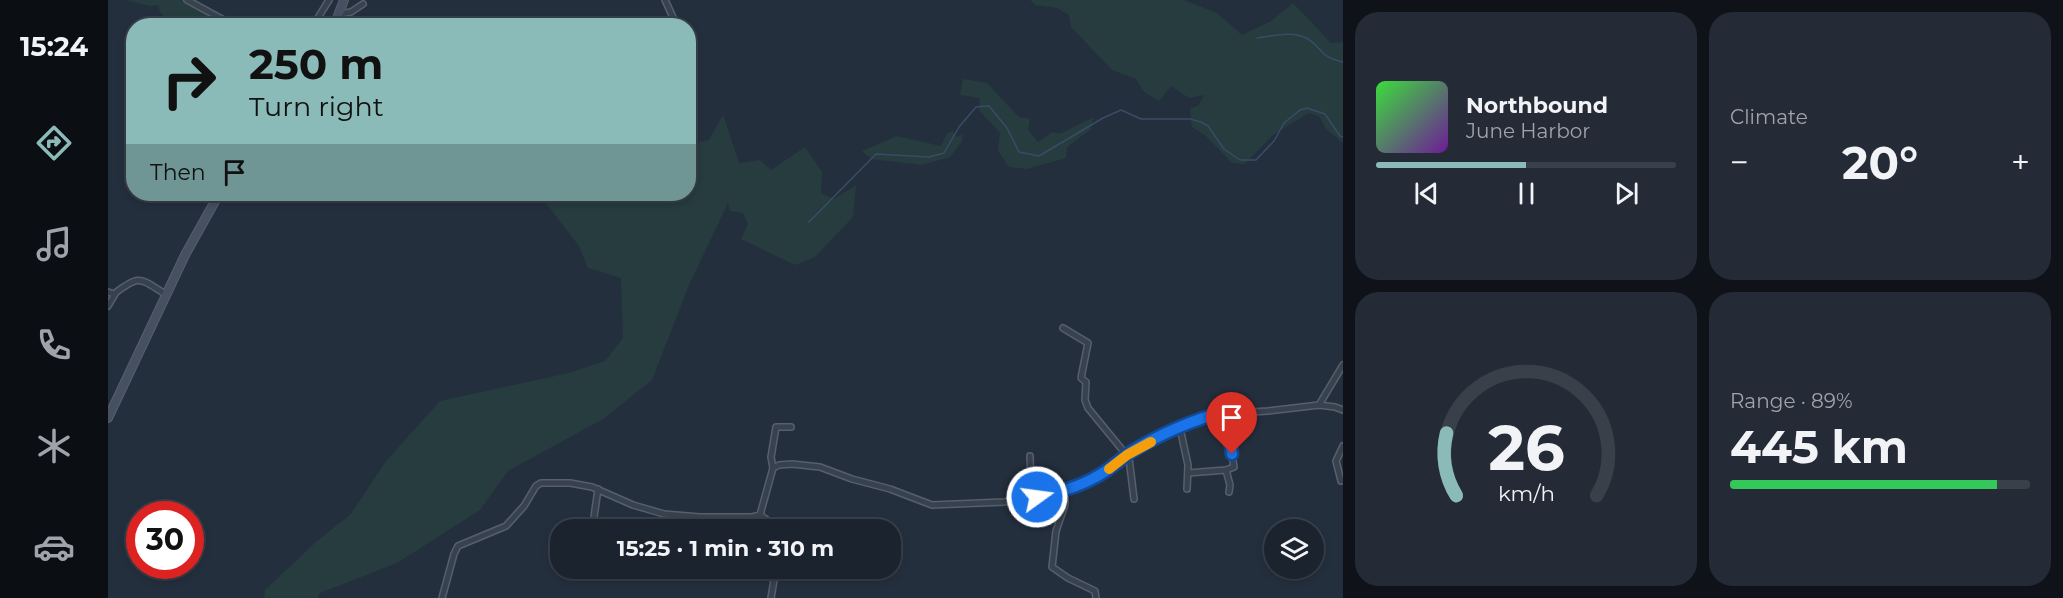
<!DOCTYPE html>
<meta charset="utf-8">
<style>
:root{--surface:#1b232e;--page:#242b36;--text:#f1f3f6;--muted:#a0a4aa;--line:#39404a;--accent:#8bbbb9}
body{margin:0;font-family:Montserrat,sans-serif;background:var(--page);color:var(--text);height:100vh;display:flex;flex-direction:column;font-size:22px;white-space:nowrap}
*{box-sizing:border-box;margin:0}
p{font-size:20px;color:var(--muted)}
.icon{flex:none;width:33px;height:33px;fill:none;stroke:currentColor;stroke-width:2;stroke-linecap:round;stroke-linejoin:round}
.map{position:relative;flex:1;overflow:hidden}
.sheet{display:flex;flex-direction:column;gap:12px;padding:12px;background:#0f1319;width:720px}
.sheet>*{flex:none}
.top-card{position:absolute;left:18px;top:18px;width:570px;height:183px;border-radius:24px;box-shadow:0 3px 9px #0003,0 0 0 2px var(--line);background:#8bbbb9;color:#111;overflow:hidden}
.tools{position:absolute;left:1156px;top:519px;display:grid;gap:12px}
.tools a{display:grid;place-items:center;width:60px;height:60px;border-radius:50%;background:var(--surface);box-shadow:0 3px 9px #0003,0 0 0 2px var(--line);font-size:30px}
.speed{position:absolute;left:18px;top:501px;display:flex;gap:12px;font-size:30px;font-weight:700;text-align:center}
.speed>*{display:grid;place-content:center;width:78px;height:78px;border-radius:50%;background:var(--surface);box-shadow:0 3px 9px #0003,0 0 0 2px var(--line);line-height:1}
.speed .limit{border:9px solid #d22;background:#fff;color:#111}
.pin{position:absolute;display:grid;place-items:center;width:51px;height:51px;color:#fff;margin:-62px -26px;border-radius:50% 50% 50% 0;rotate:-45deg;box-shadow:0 0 6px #0007}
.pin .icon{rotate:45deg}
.me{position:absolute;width:66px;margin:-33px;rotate:76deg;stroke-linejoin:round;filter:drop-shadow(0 0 4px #0008)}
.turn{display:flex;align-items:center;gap:21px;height:126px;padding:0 24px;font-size:27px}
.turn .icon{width:78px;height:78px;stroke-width:2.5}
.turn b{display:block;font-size:42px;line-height:51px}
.then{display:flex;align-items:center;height:57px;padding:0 24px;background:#0003;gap:12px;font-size:22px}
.big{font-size:45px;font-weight:700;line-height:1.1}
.sheet .card{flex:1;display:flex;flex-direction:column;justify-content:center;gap:9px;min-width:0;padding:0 21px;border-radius:24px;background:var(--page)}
.sheet .dial{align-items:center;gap:0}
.dial svg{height:156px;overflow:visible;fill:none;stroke:var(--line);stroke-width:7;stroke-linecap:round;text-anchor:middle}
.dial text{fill:var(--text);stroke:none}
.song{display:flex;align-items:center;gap:18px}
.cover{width:72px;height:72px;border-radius:9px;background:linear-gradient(135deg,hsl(120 70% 55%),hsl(280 70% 35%))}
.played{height:6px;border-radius:3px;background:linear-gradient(90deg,var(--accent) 50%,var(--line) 50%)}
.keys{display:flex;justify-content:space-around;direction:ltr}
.heat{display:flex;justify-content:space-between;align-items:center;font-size:33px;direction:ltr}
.charge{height:9px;border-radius:4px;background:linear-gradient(90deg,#34c759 89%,var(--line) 0)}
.sheet .tiles{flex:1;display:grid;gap:12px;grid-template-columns:repeat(2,1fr)}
.trip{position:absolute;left:442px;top:519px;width:351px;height:60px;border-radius:24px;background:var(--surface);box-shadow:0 3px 9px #0003,0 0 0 2px var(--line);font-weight:700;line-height:60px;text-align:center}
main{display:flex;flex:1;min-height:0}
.tabs{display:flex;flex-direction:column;width:108px;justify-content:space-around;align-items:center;background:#0b0e12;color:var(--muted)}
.tabs .icon{width:42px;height:42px}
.tabs .selected{color:var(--accent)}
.tabs b{font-size:27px;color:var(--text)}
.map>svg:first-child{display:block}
.green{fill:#263c3f}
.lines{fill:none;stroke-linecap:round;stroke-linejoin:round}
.stream{stroke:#394c67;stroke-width:1.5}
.street-casing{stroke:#565f6c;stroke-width:8}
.secondary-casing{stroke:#565f6c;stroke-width:10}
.street{stroke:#38414e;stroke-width:5}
.secondary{stroke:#465061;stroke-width:8}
.route-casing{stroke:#114b97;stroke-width:15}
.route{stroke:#1a73e8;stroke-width:10}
.slow{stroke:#f59e0b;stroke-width:10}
</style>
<main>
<nav class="tabs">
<b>15:24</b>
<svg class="icon selected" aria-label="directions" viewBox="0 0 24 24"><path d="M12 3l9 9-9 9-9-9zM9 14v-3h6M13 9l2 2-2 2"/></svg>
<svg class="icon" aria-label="music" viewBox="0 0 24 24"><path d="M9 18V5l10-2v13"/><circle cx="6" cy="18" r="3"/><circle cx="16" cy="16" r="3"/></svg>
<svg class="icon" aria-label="phone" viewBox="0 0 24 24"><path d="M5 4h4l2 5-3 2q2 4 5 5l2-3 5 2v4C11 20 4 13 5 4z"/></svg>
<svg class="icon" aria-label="climate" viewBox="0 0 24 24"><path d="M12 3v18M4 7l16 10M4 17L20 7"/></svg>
<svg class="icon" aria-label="car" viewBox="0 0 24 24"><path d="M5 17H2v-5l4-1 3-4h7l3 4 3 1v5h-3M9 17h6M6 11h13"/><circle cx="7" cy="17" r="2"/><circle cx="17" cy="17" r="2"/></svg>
</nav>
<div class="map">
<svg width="1235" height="598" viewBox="0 0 1235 598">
<rect width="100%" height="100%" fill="#242f3e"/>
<g class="green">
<path d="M18 0H75L123 25C104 25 53 31 50 5L42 6Z"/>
<path d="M922 0H1076L1109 13 1134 35 1163 21 1185 3 1223 43 1235 42V143L1218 129 1211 116 1201 113 1166 134 1137 164 1124 163 1098 136 1084 127 1082 109 1091 105 1096 95 1081 98 1063 86 1051 101 1036 92 1028 79 1004 70 963 27 961 15 949 8 928 5Z"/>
<path d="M855 79 879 83 911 117 922 119 920 130 930 142 944 132 952 134 986 117 982 130 959 147 958 158 919 169 901 167 890 151 892 133 871 110 872 98 852 95Z"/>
<path d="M615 115 631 163 652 160 663 170 697 147 714 172 713 193 726 199 748 185 745 217 707 257 687 265 633 239 640 224 635 213 622 211 620 203 581 285 544 380 495 419 400 471 372 510 289 563 212 593 210 598H156L157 590 210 540 242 515 278 461 332 401 461 373 497 361 515 338 513 278 480 268 471 246 433 197 435 194H580L581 144 601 140Z"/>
<path d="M845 131 848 137 855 134 854 141 842 157 814 165 763 159 754 151 789 136 833 146 839 133Z"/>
</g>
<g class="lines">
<g class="stream">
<path d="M1149 38C1164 36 1186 30 1200 39 1217 50 1211 57 1235 62"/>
<path d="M701 222 768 154 821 157 836 153 851 127 868 107 881 106 899 128 911 152 931 156 995 118 1013 110 1033 119H1082L1093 122 1100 126 1116 149 1132 160H1148L1166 141 1176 123 1192 110 1199 108 1217 114 1232 136 1235 137"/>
</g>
<g class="street-casing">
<g id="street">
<path d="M79 0 127 26"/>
<path d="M557 0 569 26"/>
<path d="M231 14 243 12 255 4"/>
<path d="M205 26 221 0"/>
<path d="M0 292 6 294C33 273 32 279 59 295"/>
<path d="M0 306 7 294"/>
<path d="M955 328 980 343 973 378 978 382 977 400 980 408 1021 458 1026 499"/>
<path d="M1211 405 1235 365"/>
<path d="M1072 428 1080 465 1079 489"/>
<path d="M922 456 923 486 929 497"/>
<path d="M665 468 663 457 668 427H683"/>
<path d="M1118 470 1122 485 1121 492"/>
<path d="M1080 473 1118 470 1126 467 1117 413"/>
<path d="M1233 481 1228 461 1235 446"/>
<path d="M957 490V505L948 531 944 567 960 578 987 591 988 598"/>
<path d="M652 515 658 519 663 530"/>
<path d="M486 517 490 489"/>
<path d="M334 598 346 554 350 546 398 526 416 506 428 486 433 483H462L484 487 525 505 556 514 592 517H644L652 515 665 468 671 465 684 464 712 467 744 479 782 489 824 505 896 502 957 490 985 479 1019 455 1042 442 1085 423 1111 414 1160 411 1211 405 1227 407 1235 410"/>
<path d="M663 598 668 568"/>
</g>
</g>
<g class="secondary-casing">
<g id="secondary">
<path d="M226 26 236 0"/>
<path d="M0 418 77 255 111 194"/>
</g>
</g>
<use href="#street" class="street"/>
<use href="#secondary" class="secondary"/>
</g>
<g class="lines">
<g class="route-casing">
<path id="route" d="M929 497C949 492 968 488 986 478 999 472 1009 462 1020 454 1046 437 1087 418 1118 412L1124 454"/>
</g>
<use href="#route" class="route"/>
<path class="slow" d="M1001 469 1019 455 1043 442"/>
</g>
</svg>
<div class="tools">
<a><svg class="icon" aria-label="layers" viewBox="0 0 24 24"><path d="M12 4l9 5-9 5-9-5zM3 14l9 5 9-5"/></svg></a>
</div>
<div class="speed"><div class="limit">30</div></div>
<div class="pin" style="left:1124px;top:454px;background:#d93025"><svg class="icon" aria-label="arrive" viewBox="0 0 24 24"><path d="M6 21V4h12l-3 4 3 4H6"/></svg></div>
<svg class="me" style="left:929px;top:497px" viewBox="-20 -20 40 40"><circle r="17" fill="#1a73e8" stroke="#fff" stroke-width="3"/><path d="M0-11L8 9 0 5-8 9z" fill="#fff"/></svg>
<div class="trip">15:25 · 1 min · 310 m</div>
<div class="top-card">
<div class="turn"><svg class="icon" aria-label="right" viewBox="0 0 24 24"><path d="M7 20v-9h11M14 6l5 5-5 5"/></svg><div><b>250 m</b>Turn right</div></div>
<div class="then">Then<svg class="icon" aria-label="arrive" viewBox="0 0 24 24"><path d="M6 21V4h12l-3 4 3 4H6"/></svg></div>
</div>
</div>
<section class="sheet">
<div class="tiles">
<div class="card">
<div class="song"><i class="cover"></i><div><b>Northbound</b><p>June Harbor</p></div></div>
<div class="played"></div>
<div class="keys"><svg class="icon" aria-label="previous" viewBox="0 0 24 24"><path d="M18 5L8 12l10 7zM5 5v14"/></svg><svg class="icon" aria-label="pause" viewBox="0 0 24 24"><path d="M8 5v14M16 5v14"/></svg><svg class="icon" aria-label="next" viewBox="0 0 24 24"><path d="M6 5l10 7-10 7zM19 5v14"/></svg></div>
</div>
<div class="card"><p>Climate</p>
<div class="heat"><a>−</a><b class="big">20°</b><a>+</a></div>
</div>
<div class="card dial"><svg viewBox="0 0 100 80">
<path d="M14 69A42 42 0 1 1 86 69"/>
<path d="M14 69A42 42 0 0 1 9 37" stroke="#8bbbb9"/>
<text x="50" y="56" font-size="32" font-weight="700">26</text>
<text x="50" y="72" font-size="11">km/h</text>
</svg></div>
<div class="card"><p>Range · 89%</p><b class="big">445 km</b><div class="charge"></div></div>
</div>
</section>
</main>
